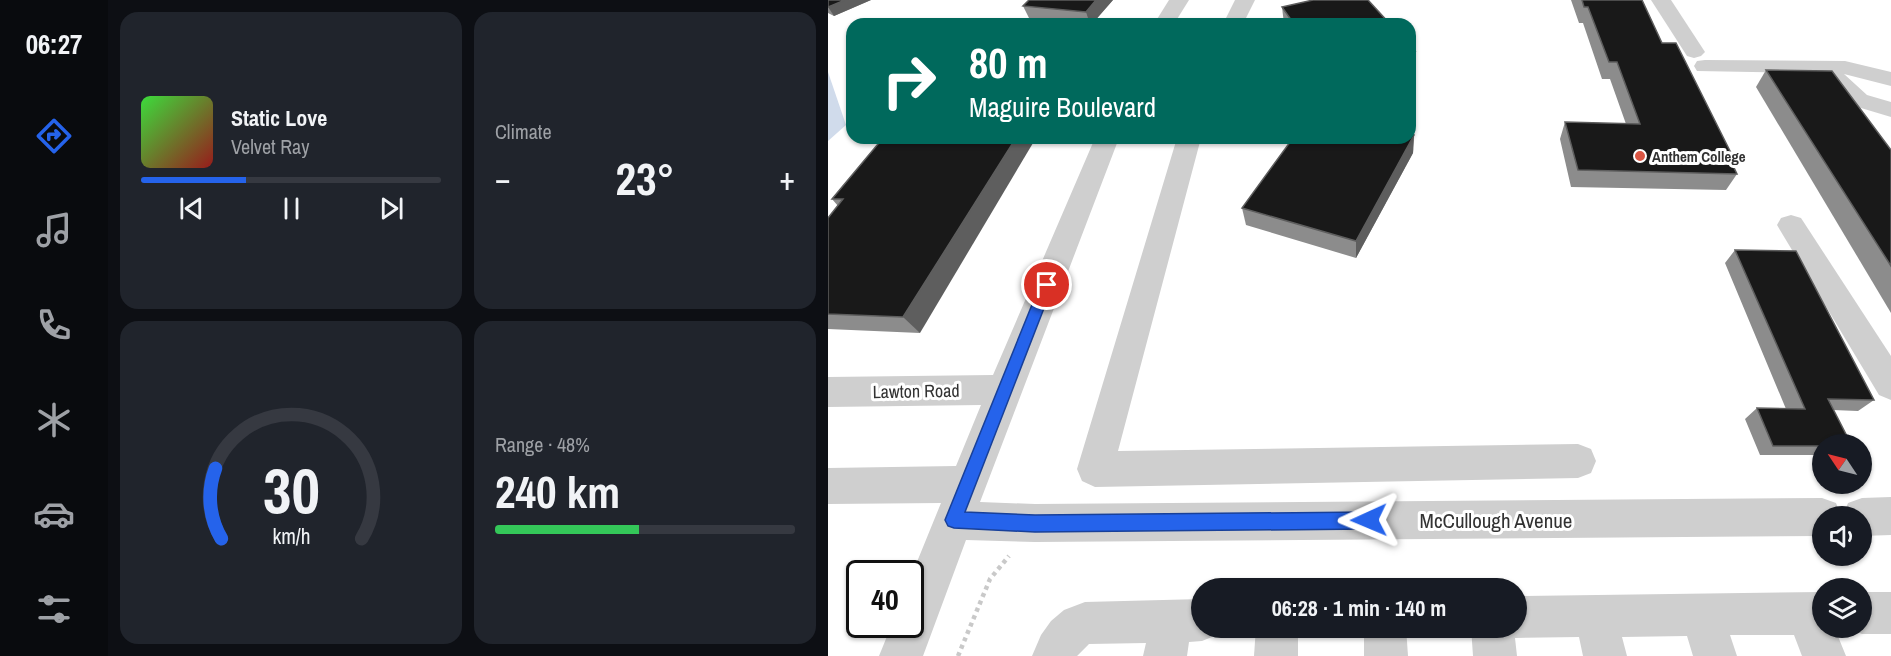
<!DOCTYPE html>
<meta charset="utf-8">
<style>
:root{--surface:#171b24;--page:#20242c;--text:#f1f3f6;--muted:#9ea1a6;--line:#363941;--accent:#2563eb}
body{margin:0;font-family:"Archivo Narrow",sans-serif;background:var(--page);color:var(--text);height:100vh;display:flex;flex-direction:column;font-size:22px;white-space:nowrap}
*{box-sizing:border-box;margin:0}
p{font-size:20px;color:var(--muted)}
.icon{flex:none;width:33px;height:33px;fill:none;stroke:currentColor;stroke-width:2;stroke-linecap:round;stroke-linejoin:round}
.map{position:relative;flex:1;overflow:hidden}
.drawer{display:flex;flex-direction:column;gap:12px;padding:12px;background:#0d0f14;width:720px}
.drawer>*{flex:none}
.top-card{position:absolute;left:18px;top:18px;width:570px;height:126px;border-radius:18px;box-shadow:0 2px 4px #0004;background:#00695c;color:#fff;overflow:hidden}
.needle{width:39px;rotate:305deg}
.controls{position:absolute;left:984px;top:434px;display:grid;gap:12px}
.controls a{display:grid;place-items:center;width:60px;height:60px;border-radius:50%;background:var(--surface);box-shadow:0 2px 4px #0004;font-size:30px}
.speed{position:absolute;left:18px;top:560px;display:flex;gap:12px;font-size:30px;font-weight:700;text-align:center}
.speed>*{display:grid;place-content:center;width:78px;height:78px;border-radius:50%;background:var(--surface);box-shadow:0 2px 4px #0004;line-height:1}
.speed .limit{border:3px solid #111;border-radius:9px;background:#fff;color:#111}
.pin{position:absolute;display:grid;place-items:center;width:51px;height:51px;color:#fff;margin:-26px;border:3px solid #fff;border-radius:50%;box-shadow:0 2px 6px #0007}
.me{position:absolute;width:66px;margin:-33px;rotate:269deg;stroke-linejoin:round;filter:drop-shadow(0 0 4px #0008)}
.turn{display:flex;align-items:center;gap:21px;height:126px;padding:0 24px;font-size:27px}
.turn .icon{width:78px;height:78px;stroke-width:2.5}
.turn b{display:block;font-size:42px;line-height:51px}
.big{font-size:45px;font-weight:700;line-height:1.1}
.drawer .card{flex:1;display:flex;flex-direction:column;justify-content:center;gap:9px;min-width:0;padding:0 21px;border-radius:18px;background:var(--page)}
.drawer .dial{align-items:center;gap:0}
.dial svg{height:156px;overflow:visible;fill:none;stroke:var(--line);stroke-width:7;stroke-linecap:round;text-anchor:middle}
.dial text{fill:var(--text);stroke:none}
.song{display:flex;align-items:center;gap:18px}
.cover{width:72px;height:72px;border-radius:9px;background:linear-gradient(135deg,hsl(120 70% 55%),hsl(0 70% 35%))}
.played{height:6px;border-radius:3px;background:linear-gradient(90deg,var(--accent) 35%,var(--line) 35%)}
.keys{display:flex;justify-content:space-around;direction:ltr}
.heat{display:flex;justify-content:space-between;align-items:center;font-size:33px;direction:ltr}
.charge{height:9px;border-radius:4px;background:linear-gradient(90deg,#34c759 48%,var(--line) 0)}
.drawer .tiles{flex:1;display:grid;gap:12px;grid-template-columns:repeat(2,1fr)}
.trip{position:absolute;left:363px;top:578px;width:336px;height:60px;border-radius:30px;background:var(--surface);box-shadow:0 2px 4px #0004;font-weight:700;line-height:60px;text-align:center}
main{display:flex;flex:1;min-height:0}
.menu{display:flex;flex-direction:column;width:108px;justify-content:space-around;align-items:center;background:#090b0e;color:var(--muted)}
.menu .icon{width:42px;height:42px}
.menu .active{color:var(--accent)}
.menu b{font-size:27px;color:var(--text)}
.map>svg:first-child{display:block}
.water{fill:#d0dbeb}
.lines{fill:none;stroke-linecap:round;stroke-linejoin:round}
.path{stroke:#c9c9c9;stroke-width:4.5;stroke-dasharray:4 4;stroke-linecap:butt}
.minor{fill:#cfcfcf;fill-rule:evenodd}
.wall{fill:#8c8c8c}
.shaded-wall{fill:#5e5e5e}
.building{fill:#191919;stroke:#5e5e5e;stroke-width:1.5}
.route{fill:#2563eb;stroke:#184099;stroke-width:1.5}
.poi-dot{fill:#da5543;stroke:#fff;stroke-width:2}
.labels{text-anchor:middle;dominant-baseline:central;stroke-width:6;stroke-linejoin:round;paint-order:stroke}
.far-poi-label{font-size:15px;font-weight:bold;fill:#323232;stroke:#fff;text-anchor:start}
.street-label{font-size:18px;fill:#323232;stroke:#fff}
.near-street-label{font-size:21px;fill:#323232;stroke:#fff}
</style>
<main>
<nav class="menu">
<b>06:27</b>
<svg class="icon active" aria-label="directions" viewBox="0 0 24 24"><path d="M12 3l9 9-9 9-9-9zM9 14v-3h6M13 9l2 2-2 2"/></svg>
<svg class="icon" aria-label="music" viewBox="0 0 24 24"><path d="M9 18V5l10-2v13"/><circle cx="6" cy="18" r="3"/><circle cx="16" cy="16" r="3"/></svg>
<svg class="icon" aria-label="phone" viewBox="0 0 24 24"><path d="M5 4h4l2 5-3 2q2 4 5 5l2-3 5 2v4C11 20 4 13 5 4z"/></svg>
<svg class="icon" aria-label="climate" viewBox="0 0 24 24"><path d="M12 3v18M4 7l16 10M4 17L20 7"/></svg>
<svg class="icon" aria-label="car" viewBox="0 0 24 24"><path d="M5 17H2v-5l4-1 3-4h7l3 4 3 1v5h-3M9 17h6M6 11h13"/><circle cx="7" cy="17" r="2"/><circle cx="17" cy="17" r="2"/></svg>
<svg class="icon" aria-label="filters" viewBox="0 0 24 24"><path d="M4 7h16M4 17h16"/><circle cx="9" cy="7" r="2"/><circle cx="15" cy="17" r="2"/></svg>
</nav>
<section class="drawer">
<div class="tiles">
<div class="card">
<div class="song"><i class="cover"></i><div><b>Static Love</b><p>Velvet Ray</p></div></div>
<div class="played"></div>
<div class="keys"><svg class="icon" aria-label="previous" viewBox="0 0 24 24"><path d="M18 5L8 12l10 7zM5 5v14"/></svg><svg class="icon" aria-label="pause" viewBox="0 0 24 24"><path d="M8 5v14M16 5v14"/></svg><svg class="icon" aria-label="next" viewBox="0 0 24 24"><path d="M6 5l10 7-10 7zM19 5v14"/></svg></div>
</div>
<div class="card"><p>Climate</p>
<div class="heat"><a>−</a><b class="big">23°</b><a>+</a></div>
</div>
<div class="card dial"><svg viewBox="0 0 100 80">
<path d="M14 69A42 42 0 1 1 86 69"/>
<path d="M14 69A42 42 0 0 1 11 33" stroke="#2563eb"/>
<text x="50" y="56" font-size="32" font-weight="700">30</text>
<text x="50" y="72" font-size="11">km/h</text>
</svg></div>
<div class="card"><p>Range · 48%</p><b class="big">240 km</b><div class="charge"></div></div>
</div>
</section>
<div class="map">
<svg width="1063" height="656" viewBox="0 0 1063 656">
<rect width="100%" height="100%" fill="#fff"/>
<path class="water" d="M0 72 18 125 0 141Z"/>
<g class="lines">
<path class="path" d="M130 656 162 579 181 556"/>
<g class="minor">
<path d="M341 0H361L346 24H326Z"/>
<path d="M407 0H427L415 24H395Z"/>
<path d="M823 0H843L877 52 873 56 866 58 859 56Z"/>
<path d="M877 60 1017 61 1063 72V86L1016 74 1039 95 1063 102V117L1023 105 989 73 869 71 866 66 869 61Z"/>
<path d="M267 138H291L152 502 207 504 994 498 1008 503 1013 516H994V536L207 542 138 540 95 656H51L64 624H82V579L113 503 0 504V468L128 466 153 405 0 407V377L165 375Z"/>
<path d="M349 138H373L290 451 750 444 763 449 768 461 763 473 750 478 267 487 254 481 249 469Z"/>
<path d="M963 215 973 218 1063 356V400L1051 395 949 225 953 218Z"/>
<path d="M1063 497V535L1034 536V516H1015L1020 503 1034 498Z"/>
<path d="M994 592V627H1009L1007 629 1018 656H974L966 635H902L909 656H865L859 636 794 637 799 656H755L751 637 687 638 689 656H645L643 627H688V596Z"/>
<path d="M1034 592H1063V634H1034L1019 628 1034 627Z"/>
<path d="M374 599V627H392L389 635 374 641 361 642 359 656H315L318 643 261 644 249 656H204L213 635 223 621 236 610 257 602Z"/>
<path d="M428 627H470V656H426Z"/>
<path d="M536 627H578L580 656H536Z"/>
</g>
</g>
<g class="wall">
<path d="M0 0H43L6 16 0 13Z"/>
<path d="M285 0 264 24H244L202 20 195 6Z"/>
<path d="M743 0H814L834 43 903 153 901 156 909 174 898 190 743 187 732 139 737 122 798 124 782 79H774L755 23H751Z"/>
<path d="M454 7 562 24H456Z"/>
<path d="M938 70 1063 150V313L928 87Z"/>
<path d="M586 135 585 153 528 258 418 225 414 208Z"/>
<path d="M55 138 92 333 0 329V218L10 206 4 199Z"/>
<path d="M907 250 1046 400 1030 411 1005 410 994 444V455H932L917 419 929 408 958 409 897 263Z"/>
</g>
<g class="shaded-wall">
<path d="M17 0H43L6 16 0 7Z"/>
<path d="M268 0H285L264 24H262L258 12Z"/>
<path d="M587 51 585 69 582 70V52Z"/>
<path d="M586 135 585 153 528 258V241Z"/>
<path d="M188 138H208L92 333 75 317Z"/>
</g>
<g class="building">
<path d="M0 0H17L0 7Z"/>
<path d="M201 0H268L258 12 195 6Z"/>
<path d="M485 0H540L562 24H466L454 7Z"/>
<path d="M754 0H814L834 43H848L903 153H899L909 174 750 170 737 122 812 124 789 62H781L760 7H756Z"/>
<path d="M582 46 587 51 582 52Z"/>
<path d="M938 70 1004 71 1063 150V266Z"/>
<path d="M582 134 586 135 528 241 414 208 465 138H582Z"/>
<path d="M55 138H188L75 317 0 314V218L15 199H4Z"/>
<path d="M907 250 968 251 1046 400 1000 399 1023 444H994V446H945L929 408 977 409Z"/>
</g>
<path class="route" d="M219 280 225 285 137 512 207 515 541 512 547 515 550 520 547 526 541 529 207 532 126 528 120 526 117 520 212 285Z"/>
<circle class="poi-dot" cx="812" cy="156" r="6"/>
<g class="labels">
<g class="far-poi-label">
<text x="824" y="156">Anthem College</text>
</g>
<g class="street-label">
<text transform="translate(88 391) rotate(-1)">Lawton Road</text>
</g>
<g class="near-street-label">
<text x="668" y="520">McCullough Avenue</text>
</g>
</g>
</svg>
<div class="controls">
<a><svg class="needle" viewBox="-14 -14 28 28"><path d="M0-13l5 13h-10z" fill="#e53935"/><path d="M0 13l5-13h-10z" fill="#9ea1a6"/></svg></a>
<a><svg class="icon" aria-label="sound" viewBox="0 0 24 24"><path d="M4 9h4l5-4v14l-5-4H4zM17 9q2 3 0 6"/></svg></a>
<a><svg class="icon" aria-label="layers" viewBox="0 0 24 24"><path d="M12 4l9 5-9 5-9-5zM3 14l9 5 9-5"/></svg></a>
</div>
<div class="speed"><div class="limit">40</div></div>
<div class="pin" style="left:219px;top:285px;background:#d93025"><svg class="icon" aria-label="arrive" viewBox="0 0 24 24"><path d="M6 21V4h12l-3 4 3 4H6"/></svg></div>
<svg class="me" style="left:541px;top:520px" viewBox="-20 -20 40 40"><path d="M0-17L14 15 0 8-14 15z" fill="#2563eb" stroke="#fff" stroke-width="4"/></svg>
<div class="trip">06:28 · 1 min · 140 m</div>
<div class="top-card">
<div class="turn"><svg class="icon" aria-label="right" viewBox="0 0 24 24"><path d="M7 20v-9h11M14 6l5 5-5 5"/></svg><div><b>80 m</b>Maguire Boulevard</div></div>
</div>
</div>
</main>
